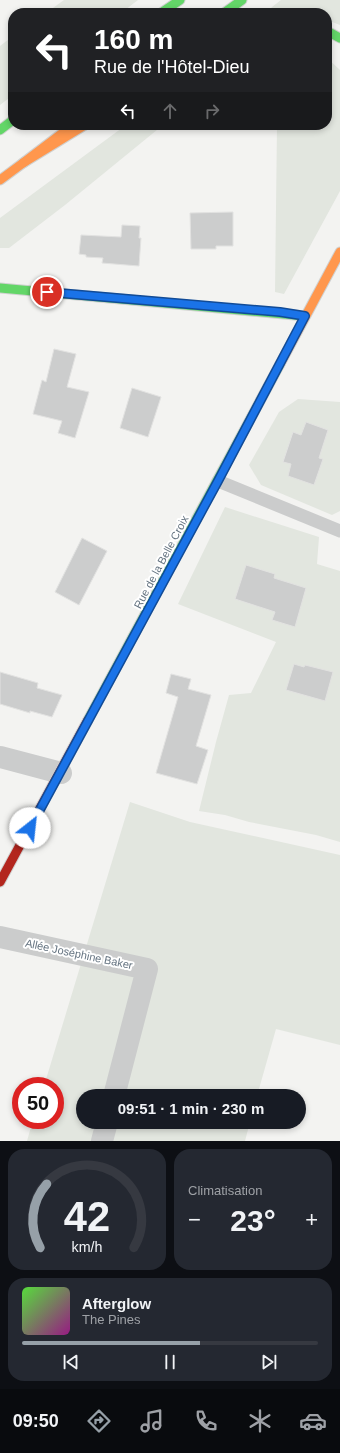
<!DOCTYPE html>
<html lang="fr">
<meta charset="utf-8">
<style>
:root{--surface:#171b24;--page:#242831;--text:#f1f3f6;--muted:#9ea1a6;--line:#363941;--accent:#96a0a8}
body{margin:0;font-family:Helvetica,sans-serif;background:var(--page);color:var(--text);height:100vh;display:flex;flex-direction:column;font-size:15px;white-space:nowrap}
*{box-sizing:border-box;margin:0}
p{font-size:13px;color:var(--muted)}
.icon{flex:none;width:22px;height:22px;fill:none;stroke:currentColor;stroke-width:2;stroke-linecap:round;stroke-linejoin:round}
.map{position:relative;height:1141px;overflow:hidden}
.details{display:flex;flex-direction:column;gap:8px;padding:8px;background:#0d0f14;flex:1}
.details>*{flex:none}
.guide{position:absolute;left:8px;top:8px;width:324px;height:122px;border-radius:16px;box-shadow:0 2px 6px #0003;background:#202124;color:#fff;overflow:hidden}
.speed{position:absolute;left:12px;top:1077px;display:flex;gap:8px;font-size:20px;font-weight:700;text-align:center}
.speed>*{display:grid;place-content:center;width:52px;height:52px;border-radius:50%;background:var(--surface);box-shadow:0 2px 6px #0003;line-height:1}
.speed .limit{border:6px solid #d22;background:#fff;color:#111}
.pin{position:absolute;display:grid;place-items:center;width:34px;height:34px;color:#fff;margin:-17px;border:2px solid #fff;border-radius:50%;box-shadow:0 1px 4px #0007}
.me{position:absolute;width:44px;margin:-22px;rotate:29deg;stroke-linejoin:round;filter:drop-shadow(0 0 3px #0008)}
.turn{display:flex;align-items:center;gap:14px;height:84px;padding:0 20px;font-size:18px}
.turn .icon{width:52px;height:52px;stroke-width:2.5}
.turn b{display:block;font-size:28px;line-height:34px}
.lanes{display:flex;align-items:center;height:38px;padding:0 20px;background:#0003;justify-content:center;gap:20px;direction:ltr}
.lanes .off{opacity:.35}
.big{font-size:30px;font-weight:800;line-height:1.1}
.details .card{flex:1;display:flex;flex-direction:column;justify-content:center;gap:6px;min-width:0;padding:0 14px;border-radius:16px;background:var(--page)}
.details .dial{align-items:center;gap:0}
.dial svg{height:104px;overflow:visible;fill:none;stroke:var(--line);stroke-width:7;stroke-linecap:round;text-anchor:middle}
.dial text{fill:var(--text);stroke:none}
.song{display:flex;align-items:center;gap:12px}
.cover{width:48px;height:48px;border-radius:6px;background:linear-gradient(135deg,hsl(110 70% 55%),hsl(310 70% 35%))}
.played{height:4px;border-radius:2px;background:linear-gradient(90deg,var(--accent) 60%,var(--line) 60%)}
.keys{display:flex;justify-content:space-around;direction:ltr}
.heat{display:flex;justify-content:space-between;align-items:center;font-size:22px;direction:ltr}
.details .tiles{flex:1;display:grid;gap:8px;grid-template-columns:1fr 1fr}
.card:last-child{grid-column:span 2}
.trip{position:absolute;left:76px;top:1089px;width:230px;height:40px;border-radius:20px;background:var(--surface);box-shadow:0 2px 6px #0003;font-weight:800;line-height:40px;text-align:center}
.dock{display:flex;height:64px;justify-content:space-around;align-items:center;background:#090b0e;color:var(--muted)}
.dock .icon{width:28px;height:28px}
.dock .active{color:var(--accent)}
.dock b{font-size:18px;color:var(--text)}
.map>svg:first-child{display:block}
.green{fill:#e2e6df}
.building{fill:#cccdcd;stroke:#e2e2e1}
.lines{fill:none;stroke-linecap:round;stroke-linejoin:round}
.fast-casing{stroke:#d0d1d0;stroke-width:11}
.slow-casing{stroke:#d0d1d0;stroke-width:11}
.jam-casing{stroke:#d0d1d0;stroke-width:11}
.lane{stroke:#cbcccc;stroke-width:13}
.street{stroke:#cbcccc;stroke-width:22}
.fast{stroke:#63d668;stroke-width:9}
.slow{stroke:#ff974d;stroke-width:9}
.jam{stroke:#b3261e;stroke-width:9}
.route-casing{stroke:#114b97;stroke-width:10}
.route{stroke:#1a73e8;stroke-width:7}
.labels{text-anchor:middle;dominant-baseline:central;stroke-width:4;stroke-linejoin:round;paint-order:stroke}
.street-label{font-size:11px;fill:#647380;stroke:#fff}
</style>
<div class="map">
<svg width="340" height="1141" viewBox="0 0 340 1141">
<rect width="100%" height="100%" fill="#f3f3f1"/>
<g class="green">
<path d="M64 0H138L121 13H46Z"/>
<path d="M281 0H340V25L327 20V13L288 12 267 13 272 7Z"/>
<path d="M13 36V95L0 105V46Z"/>
<path d="M327 58 340 70V191L284 294 275 292 277 125H327Z"/>
<path d="M126 125H163L65 205 9 248H0V218Z"/>
<path d="M298 399 340 402V511L332 515 261 485 249 465 279 412Z"/>
<path d="M225 507 319 537 317 564 340 571V842L316 835 249 822 225 815 199 811 216 742 229 695 251 693 276 642 178 604Z"/>
<path d="M130 802 190 822 340 855V1045L276 1029 257 1096H83V1122H250L245 1141H27L33 1120H55V1086H44Z"/>
</g>
<g class="building">
<path d="M233 212V246H216V249H191L190 213Z"/>
<path d="M122 225 140 226 139 238H141L139 266 102 263 103 258 86 257V255L79 254 81 235 121 237Z"/>
<path d="M54 349 76 354 67 387 89 392 75 438 58 433 62 421 33 414 42 380 46 382Z"/>
<path d="M132 388 161 397 148 437 120 428Z"/>
<path d="M306 422 328 430 319 458 323 459 314 485 288 476 291 464 283 462 293 432 301 435Z"/>
<path d="M82 538 107 551 79 605 55 592Z"/>
<path d="M246 565 275 574 274 578 306 588 295 627 272 620 275 612 235 599Z"/>
<path d="M294 664 304 667 305 665 333 672 325 701 286 690Z"/>
<path d="M0 672 38 683 37 688 62 695 52 717 30 711V713L0 704Z"/>
<path d="M171 674 191 679 188 689 211 695 196 746 208 750 197 784 156 773 178 697 166 693Z"/>
</g>
<g class="lines">
<g class="fast-casing">
<g id="fast">
<path d="M161 13 180 0"/>
<path d="M224 13 242 0"/>
<path d="M327 31 340 38"/>
<path d="M0 130 13 120"/>
<path d="M0 288 305 316"/>
<path d="M88 720 280 364"/>
</g>
</g>
<g class="slow-casing">
<g id="slow">
<path d="M23 163 73 125"/>
<path d="M0 180 23 163 85 125"/>
<path d="M280 364 340 252"/>
</g>
</g>
<g class="jam-casing">
<path id="jam" d="M0 882 88 720"/>
</g>
<path class="lane" d="M218 481 340 531"/>
<g class="street">
<path d="M0 757 61 773"/>
<path d="M0 937 147 969 114 1096"/>
<path d="M102 1141 107 1122"/>
</g>
<use href="#fast" class="fast"/>
<use href="#slow" class="slow"/>
<use href="#jam" class="jam"/>
</g>
<g class="lines">
<g class="route-casing">
<path id="route" d="M30 828 218 481 305 316 280 312 47 292"/>
</g>
<use href="#route" class="route"/>
</g>
<g class="labels">
<g class="street-label">
<text transform="translate(161 562) rotate(-62)">Rue de la Belle Croix</text>
<text transform="translate(79 954) rotate(12)">Allée Joséphine Baker</text>
</g>
</g>
</svg>
<div class="speed"><div class="limit">50</div></div>
<div class="pin" style="left:47px;top:292px;background:#d93025"><svg class="icon" aria-label="arrive" viewBox="0 0 24 24"><path d="M6 21V4h12l-3 4 3 4H6"/></svg></div>
<svg class="me" style="left:30px;top:828px" viewBox="-20 -20 40 40"><circle r="19" fill="#fff"/><path d="M0-13L10 11 0 6-10 11z" fill="#1a73e8"/></svg>
<div class="trip">09:51 · 1 min · 230 m</div>
<div class="guide">
<div class="turn"><svg class="icon" aria-label="left" viewBox="0 0 24 24"><path d="M17 20v-9H6M10 6l-5 5 5 5"/></svg><div><b>160 m</b>Rue de l'Hôtel-Dieu</div></div>
<div class="lanes"><svg class="icon" aria-label="left" viewBox="0 0 24 24"><path d="M17 20v-9H6M10 6l-5 5 5 5"/></svg><svg class="icon off" aria-label="ahead" viewBox="0 0 24 24"><path d="M12 20V5M6 11l6-6 6 6"/></svg><svg class="icon off" aria-label="right" viewBox="0 0 24 24"><path d="M7 20v-9h11M14 6l5 5-5 5"/></svg></div>
</div>
</div>
<section class="details">
<div class="tiles">
<div class="card dial"><svg viewBox="0 0 100 80">
<path d="M14 69A42 42 0 1 1 86 69"/>
<path d="M14 69A42 42 0 0 1 19 20" stroke="#96a0a8"/>
<text x="50" y="56" font-size="32" font-weight="700">42</text>
<text x="50" y="72" font-size="11">km/h</text>
</svg></div>
<div class="card"><p>Climatisation</p>
<div class="heat"><a>−</a><b class="big">23°</b><a>+</a></div>
</div>
<div class="card">
<div class="song"><i class="cover"></i><div><b>Afterglow</b><p>The Pines</p></div></div>
<div class="played"></div>
<div class="keys"><svg class="icon" aria-label="previous" viewBox="0 0 24 24"><path d="M18 5L8 12l10 7zM5 5v14"/></svg><svg class="icon" aria-label="pause" viewBox="0 0 24 24"><path d="M8 5v14M16 5v14"/></svg><svg class="icon" aria-label="next" viewBox="0 0 24 24"><path d="M6 5l10 7-10 7zM19 5v14"/></svg></div>
</div>
</div>
</section>
<nav class="dock">
<b>09:50</b>
<svg class="icon active" aria-label="directions" viewBox="0 0 24 24"><path d="M12 3l9 9-9 9-9-9zM9 14v-3h6M13 9l2 2-2 2"/></svg>
<svg class="icon" aria-label="music" viewBox="0 0 24 24"><path d="M9 18V5l10-2v13"/><circle cx="6" cy="18" r="3"/><circle cx="16" cy="16" r="3"/></svg>
<svg class="icon" aria-label="phone" viewBox="0 0 24 24"><path d="M5 4h4l2 5-3 2q2 4 5 5l2-3 5 2v4C11 20 4 13 5 4z"/></svg>
<svg class="icon" aria-label="climate" viewBox="0 0 24 24"><path d="M12 3v18M4 7l16 10M4 17L20 7"/></svg>
<svg class="icon" aria-label="car" viewBox="0 0 24 24"><path d="M5 17H2v-5l4-1 3-4h7l3 4 3 1v5h-3M9 17h6M6 11h13"/><circle cx="7" cy="17" r="2"/><circle cx="17" cy="17" r="2"/></svg>
</nav>
